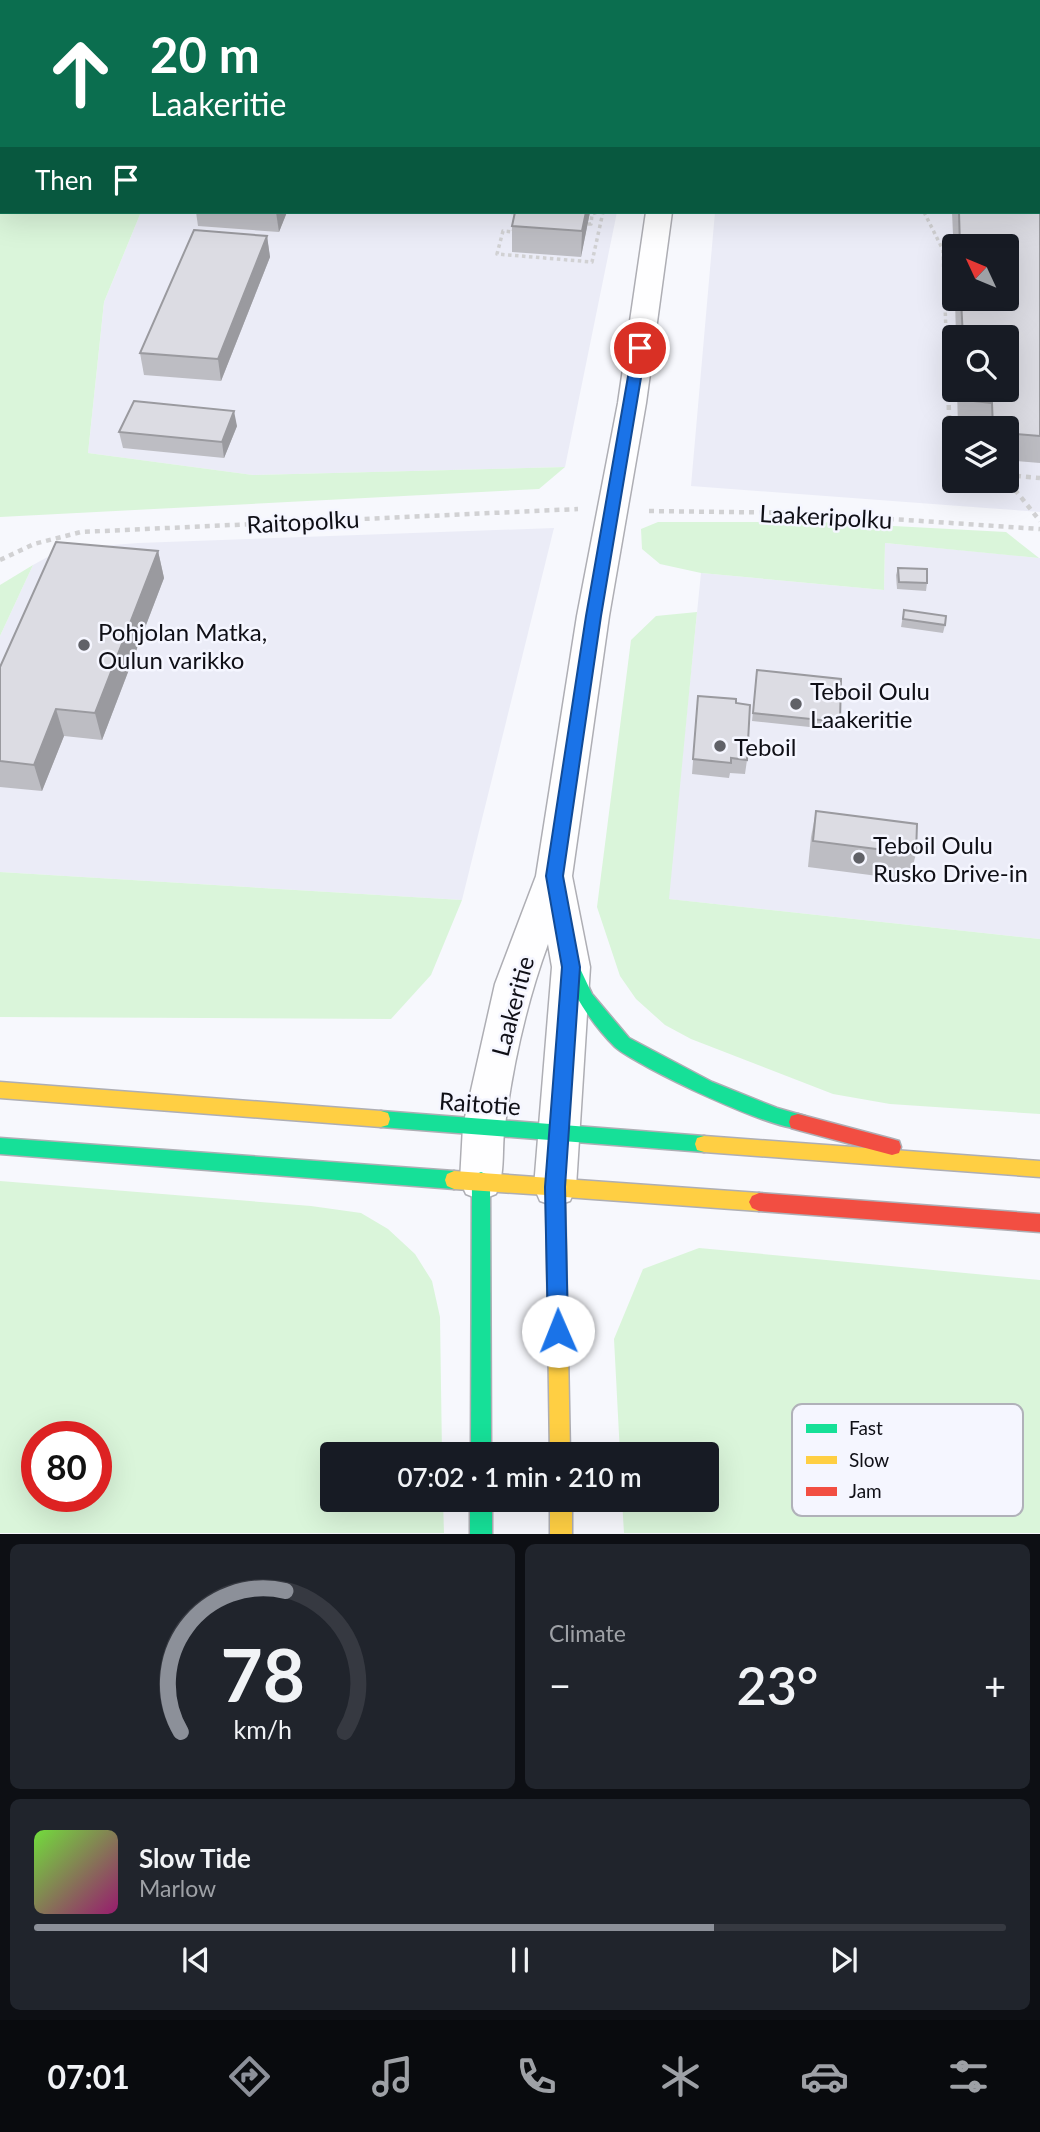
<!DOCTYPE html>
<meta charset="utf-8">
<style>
:root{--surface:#171b24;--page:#20242c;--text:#f1f3f6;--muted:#9ea1a6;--line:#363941;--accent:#8c9099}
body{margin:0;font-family:Lato,sans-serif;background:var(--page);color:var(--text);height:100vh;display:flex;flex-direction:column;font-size:26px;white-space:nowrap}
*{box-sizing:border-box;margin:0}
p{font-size:23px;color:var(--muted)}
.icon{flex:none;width:38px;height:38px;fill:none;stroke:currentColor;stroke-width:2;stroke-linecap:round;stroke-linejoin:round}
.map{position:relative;height:1534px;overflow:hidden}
.details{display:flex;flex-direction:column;gap:10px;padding:10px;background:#0d0f14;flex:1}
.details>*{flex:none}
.banner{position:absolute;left:0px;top:0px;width:1041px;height:214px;box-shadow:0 7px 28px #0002;background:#0b6e4f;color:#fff;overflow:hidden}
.needle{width:46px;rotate:314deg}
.fabs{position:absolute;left:942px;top:234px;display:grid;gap:14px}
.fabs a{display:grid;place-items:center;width:77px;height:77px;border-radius:7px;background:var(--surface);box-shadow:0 7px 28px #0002;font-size:35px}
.speed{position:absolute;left:21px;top:1421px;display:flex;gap:14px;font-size:35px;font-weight:700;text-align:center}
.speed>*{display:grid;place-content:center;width:91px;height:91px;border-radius:50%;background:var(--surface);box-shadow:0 7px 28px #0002;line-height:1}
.speed .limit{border:10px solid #d22;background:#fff;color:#111}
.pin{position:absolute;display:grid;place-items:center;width:60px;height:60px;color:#fff;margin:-30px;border:4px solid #fff;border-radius:50%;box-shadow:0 2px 7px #0007}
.me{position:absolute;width:77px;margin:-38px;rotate:359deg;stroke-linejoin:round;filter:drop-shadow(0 0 5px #0008)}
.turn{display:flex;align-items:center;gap:24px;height:147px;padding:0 35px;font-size:32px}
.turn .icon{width:91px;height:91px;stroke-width:2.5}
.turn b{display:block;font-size:49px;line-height:60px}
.then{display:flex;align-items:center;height:66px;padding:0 35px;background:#0003;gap:14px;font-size:26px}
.big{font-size:52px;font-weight:600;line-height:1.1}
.details .card{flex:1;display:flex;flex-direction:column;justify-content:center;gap:10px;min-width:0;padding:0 24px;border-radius:10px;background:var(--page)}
.details .dial{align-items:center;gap:0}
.dial svg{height:182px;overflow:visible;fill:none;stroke:var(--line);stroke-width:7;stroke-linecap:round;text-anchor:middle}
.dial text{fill:var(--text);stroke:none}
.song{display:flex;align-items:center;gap:21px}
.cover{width:84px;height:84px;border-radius:10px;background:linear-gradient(135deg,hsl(100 70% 55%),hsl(320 70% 35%))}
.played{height:7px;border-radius:4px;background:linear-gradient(90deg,var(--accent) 70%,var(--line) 70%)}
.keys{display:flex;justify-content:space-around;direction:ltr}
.heat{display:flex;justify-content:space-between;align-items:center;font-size:38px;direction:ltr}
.details .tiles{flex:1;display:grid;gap:10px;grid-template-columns:1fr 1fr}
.card:last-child{grid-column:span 2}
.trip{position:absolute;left:320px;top:1442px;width:399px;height:70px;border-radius:7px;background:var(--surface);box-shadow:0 7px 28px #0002;font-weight:600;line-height:70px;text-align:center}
.dock{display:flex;height:112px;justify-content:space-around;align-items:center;background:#090b0e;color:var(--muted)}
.dock .icon{width:49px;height:49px}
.dock .on{color:var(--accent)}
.dock b{font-size:32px;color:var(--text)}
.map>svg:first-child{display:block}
.built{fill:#ebecf7;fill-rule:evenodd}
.green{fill:#daf5da;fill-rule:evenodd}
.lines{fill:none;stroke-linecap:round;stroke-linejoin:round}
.street-casing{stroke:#aeaeb4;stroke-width:3}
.fast-casing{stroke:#aeaeb4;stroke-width:3}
.slow-casing{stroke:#aeaeb4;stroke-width:3}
.jam-casing{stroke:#aeaeb4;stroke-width:3}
.path-far1{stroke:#d1d1d3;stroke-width:3.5;stroke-dasharray:3.5 3.5;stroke-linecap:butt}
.path{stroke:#d1d1d3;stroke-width:4.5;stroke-dasharray:5 5;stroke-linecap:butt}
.street{fill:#fefeff;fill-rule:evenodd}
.fast{fill:#16e098;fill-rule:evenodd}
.slow{fill:#ffcf43;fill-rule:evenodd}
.jam{fill:#f24e42;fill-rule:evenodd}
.wall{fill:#bdbdc3}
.shaded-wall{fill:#9a9a9f}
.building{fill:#dcdce3;stroke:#9a9a9f;stroke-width:2}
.route{fill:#1a73e8;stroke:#114b97;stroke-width:2}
.poi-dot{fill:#606167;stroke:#f5f6ff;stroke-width:2.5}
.labels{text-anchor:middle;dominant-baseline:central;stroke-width:5;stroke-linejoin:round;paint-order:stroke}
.street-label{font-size:24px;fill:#0f0f16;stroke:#f5f6ff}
.poi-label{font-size:24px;fill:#0f0f16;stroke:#f5f6ff;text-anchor:start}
.key{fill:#f5f6ff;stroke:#b0b1b9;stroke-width:2}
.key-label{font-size:19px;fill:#0f0f16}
</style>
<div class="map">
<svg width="1040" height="1534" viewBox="0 0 1040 1534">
<rect width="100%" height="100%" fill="#f7f8fd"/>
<g class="built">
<path d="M1040 17V512L691 486 715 212H1040ZM954 247H1006V299H954ZM954 338H1006V390H954ZM954 429H1006V481H954Z"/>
<path d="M141 212H617L565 467 253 475 88 453 104 302Z"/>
<path d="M554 528 462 900 0 872V636L33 565 62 549 138 543Z"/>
<path d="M885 543 1040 558V939L668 899 701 573 884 590Z"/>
</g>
<g class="green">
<path d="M0 0H290L2 2V212H141L104 302 88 453 253 475 565 467 539 489 0 517Z"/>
<path d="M658 522H818L1006 532 1039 558 885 543 884 590 701 573 660 564 642 549 641 529Z"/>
<path d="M33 565 0 636V585Z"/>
<path d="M697 612 669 899 1040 939V1114L890 1104 833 1094 691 1039 665 1025 636 999 620 976 597 907 631 640 656 616Z"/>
<path d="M0 872 462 900 431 975 391 1019 0 1017Z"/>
<path d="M0 1181 311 1206 361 1213 388 1229 415 1254 432 1281 440 1317 442 1454H332V1500H443L444 1533H0ZM37 1437H96V1496H37Z"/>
<path d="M699 1248 1040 1280V1533H624L622 1500H707V1454H620L614 1339 643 1269Z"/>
</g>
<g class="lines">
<g class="street-casing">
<g id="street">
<path d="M683 0H705L682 2Z"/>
<path d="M646 212H672L646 403 609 616 572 876 590 967 576 1187 570 1201 555 1206 540 1201 534 1187 552 967 548 944C527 1001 513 1064 505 1125 501 1149 506 1172 496 1194L481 1200 466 1194 460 1181 463 1126 495 984 536 876 577 616 618 403Z"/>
</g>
</g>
<g class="fast-casing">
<g id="fast">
<path d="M571 960 577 962 592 994 629 1038 712 1082 777 1108 805 1116 807 1122 805 1128C782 1136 635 1065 615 1047 591 1023 575 997 562 967L565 962Z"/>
<path d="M381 1111 704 1136 711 1138 713 1144 711 1150 704 1152 381 1127 374 1125 372 1119 374 1113Z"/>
<path d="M0 1138 454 1171 461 1174 463 1180 461 1186 454 1189 0 1154Z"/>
<path d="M481 1172 488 1175 490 1181 491 1454H471L472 1181 474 1175Z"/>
<rect x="470" y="1500" width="22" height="34"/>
</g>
</g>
<g class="slow-casing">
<g id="slow">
<path d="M0 1082 381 1111 388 1113 390 1119 388 1125 381 1127 0 1098Z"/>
<path d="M704 1136 1040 1161V1177L704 1152 697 1150 695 1144 697 1138Z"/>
<path d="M454 1171 759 1193 766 1196 769 1202 766 1208 759 1211 565 1197 570 1454H550L546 1195 454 1189 447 1186 445 1180 447 1174Z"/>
<rect x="550" y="1500" width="22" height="34"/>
</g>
</g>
<g class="jam-casing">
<g id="jam">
<path d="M798 1114 892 1139 899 1141 901 1147 899 1153 892 1155 798 1130 791 1128 789 1122 791 1116Z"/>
<path d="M759 1193 1040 1214V1232L759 1211 752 1208 749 1202 752 1196Z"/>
</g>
</g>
<g class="path-far1">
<path d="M875 0 897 2"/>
<path d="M504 212 518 213"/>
<path d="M924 212 943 250 948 387"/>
<path d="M588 224H591L592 214 598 212"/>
<path d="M514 228 513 232 503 231 497 254 592 262 603 212"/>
</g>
<g class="path">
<path d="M948 385 950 441 954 447"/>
<path d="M1016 461 1012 486 1040 521"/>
<path d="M1006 475 1040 478"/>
<path d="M649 511 802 513 1040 529"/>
<path d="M0 560 34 544 81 532 578 509"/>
</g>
<use href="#street" class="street"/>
<use href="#fast" class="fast"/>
<use href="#slow" class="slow"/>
<use href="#jam" class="jam"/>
</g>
<g class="wall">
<path d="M1040 51V463L1006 460V429H975L958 427 957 390H1006V338H956L955 299H1006V247H954V257L952 212H1040Z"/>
<path d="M196 212H287L279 232 198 226Z"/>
<path d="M515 212H590L581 257 512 252V226Z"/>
<path d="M267 236 270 257 221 381 144 375 140 353Z"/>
<path d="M237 426 224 458 123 448 119 432Z"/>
<path d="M158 551 164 578 102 740 64 736 42 791 0 787V667Z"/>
<path d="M898 568 927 583 926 591 897 589 896 575Z"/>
<path d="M904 610 945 625 943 633 901 627Z"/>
<path d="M757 670 840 722 838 730 752 721Z"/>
<path d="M698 696 736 703 747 760 745 774 730 773 729 778 692 774Z"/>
<path d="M816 811 916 854 909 880 808 867 811 837Z"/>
</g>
<g class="shaded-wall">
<path d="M276 212H287L279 232Z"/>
<path d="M586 212H590L581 257 582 231Z"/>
<path d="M267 236 270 257 221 381 218 359Z"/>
<path d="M234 411 237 426 224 458 222 442Z"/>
<path d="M158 551 164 578 102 740 95 713Z"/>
<path d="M56 709 64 736 42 791 34 765Z"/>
</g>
<g class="building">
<path d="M293 0H581L607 2H292Z"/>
<path d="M1040 51V436L1006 433V429H993L992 403 965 400 964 390H1006V338H963L961 299H1006V247H960L959 212H1040Z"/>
<path d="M515 212H586L582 231 512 226Z"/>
<path d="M194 230 267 236 218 359 140 353Z"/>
<path d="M134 401 234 411 222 442 119 432Z"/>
<path d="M56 542 158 551 95 713 56 709 34 765 0 761V667Z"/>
<path d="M898 568 927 569V583L899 582Z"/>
<path d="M904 610 946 616 945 625 903 619Z"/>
<path d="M757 670 841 679 840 722 753 713Z"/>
<path d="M698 696 736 699V703L750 705 747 760 731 758V763L693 759Z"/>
<path d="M816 811 917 824 916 854 813 841Z"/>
</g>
<path class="route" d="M640 344 646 348 601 616 563 876 580 967 565 1187 568 1331 565 1338 558 1341 551 1338 548 1331 545 1187 562 967 546 876 586 616 633 348Z"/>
<g class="poi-dot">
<circle cx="84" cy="645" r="7"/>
<circle cx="796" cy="704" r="7"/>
<circle cx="720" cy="746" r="7"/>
<circle cx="859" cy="858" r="7"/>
</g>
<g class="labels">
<g class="street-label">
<text transform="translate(826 516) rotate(3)">Laakeripolku</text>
<text transform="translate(303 521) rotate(-3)">Raitopolku</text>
<text transform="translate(512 1006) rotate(-75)">Laakeritie</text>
<text transform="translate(480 1103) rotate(4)">Raitotie</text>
</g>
<g class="poi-label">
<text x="98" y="631">Pohjolan Matka,<tspan x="98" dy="28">Oulun varikko</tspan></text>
<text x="810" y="690">Teboil Oulu<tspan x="810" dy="28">Laakeritie</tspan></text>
<text x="734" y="746">Teboil</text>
<text x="873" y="844">Teboil Oulu<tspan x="873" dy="28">Rusko Drive-in</tspan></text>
</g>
</g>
<rect x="792" y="1404" width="231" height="112" rx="10" class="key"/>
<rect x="806" y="1424" width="31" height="9" fill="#16e098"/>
<rect x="806" y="1456" width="31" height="8" fill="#ffcf43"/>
<rect x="806" y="1487" width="31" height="9" fill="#f24e42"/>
<g class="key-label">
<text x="849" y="1435">Fast</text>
<text x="849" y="1467">Slow</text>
<text x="849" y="1498">Jam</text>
</g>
</svg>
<div class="fabs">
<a><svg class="needle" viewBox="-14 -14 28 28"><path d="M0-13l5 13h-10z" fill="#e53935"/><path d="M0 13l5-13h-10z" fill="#9ea1a6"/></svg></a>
<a><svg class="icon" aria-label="search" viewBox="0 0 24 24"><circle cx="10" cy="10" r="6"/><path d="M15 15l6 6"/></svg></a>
<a><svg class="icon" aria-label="layers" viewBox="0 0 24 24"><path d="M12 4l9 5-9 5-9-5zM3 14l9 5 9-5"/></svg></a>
</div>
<div class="speed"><div class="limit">80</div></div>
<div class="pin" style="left:640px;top:348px;background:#d93025"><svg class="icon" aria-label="arrive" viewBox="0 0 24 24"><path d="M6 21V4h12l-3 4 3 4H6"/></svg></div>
<svg class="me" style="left:558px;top:1331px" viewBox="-20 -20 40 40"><circle r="19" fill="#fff"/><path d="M0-13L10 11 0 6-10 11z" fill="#1a73e8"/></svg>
<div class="trip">07:02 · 1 min · 210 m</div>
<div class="banner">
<div class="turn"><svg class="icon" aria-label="ahead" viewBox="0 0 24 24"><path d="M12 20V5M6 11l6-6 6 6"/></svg><div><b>20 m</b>Laakeritie</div></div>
<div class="then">Then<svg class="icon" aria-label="arrive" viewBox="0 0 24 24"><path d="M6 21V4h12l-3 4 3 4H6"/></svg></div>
</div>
</div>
<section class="details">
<div class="tiles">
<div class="card dial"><svg viewBox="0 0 100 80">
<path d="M14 69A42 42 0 1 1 86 69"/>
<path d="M14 69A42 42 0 0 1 60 7" stroke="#8c9099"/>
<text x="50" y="56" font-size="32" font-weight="700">78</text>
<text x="50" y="72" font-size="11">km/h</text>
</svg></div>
<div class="card"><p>Climate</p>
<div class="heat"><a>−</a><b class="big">23°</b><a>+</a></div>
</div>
<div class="card">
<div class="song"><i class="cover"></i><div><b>Slow Tide</b><p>Marlow</p></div></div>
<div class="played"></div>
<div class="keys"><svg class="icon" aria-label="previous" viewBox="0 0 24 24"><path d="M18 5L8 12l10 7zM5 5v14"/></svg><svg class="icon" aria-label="pause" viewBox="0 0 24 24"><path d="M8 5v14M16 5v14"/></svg><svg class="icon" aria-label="next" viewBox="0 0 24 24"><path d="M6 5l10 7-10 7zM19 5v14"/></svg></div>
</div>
</div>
</section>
<nav class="dock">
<b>07:01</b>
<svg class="icon on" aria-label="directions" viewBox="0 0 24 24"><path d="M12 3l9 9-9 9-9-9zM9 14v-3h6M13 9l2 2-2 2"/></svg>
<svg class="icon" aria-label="music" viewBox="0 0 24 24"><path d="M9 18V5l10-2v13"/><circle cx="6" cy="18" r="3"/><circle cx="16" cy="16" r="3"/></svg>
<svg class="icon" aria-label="phone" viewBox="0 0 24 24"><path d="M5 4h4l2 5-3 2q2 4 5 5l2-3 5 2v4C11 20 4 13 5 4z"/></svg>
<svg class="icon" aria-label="climate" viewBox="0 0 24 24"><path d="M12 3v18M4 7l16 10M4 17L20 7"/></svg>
<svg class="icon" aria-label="car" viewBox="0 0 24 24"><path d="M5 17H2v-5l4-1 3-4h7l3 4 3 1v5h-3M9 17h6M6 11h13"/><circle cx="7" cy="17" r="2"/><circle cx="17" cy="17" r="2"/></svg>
<svg class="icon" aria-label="filters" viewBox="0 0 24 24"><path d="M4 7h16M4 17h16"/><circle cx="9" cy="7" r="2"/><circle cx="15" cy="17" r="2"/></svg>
</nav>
